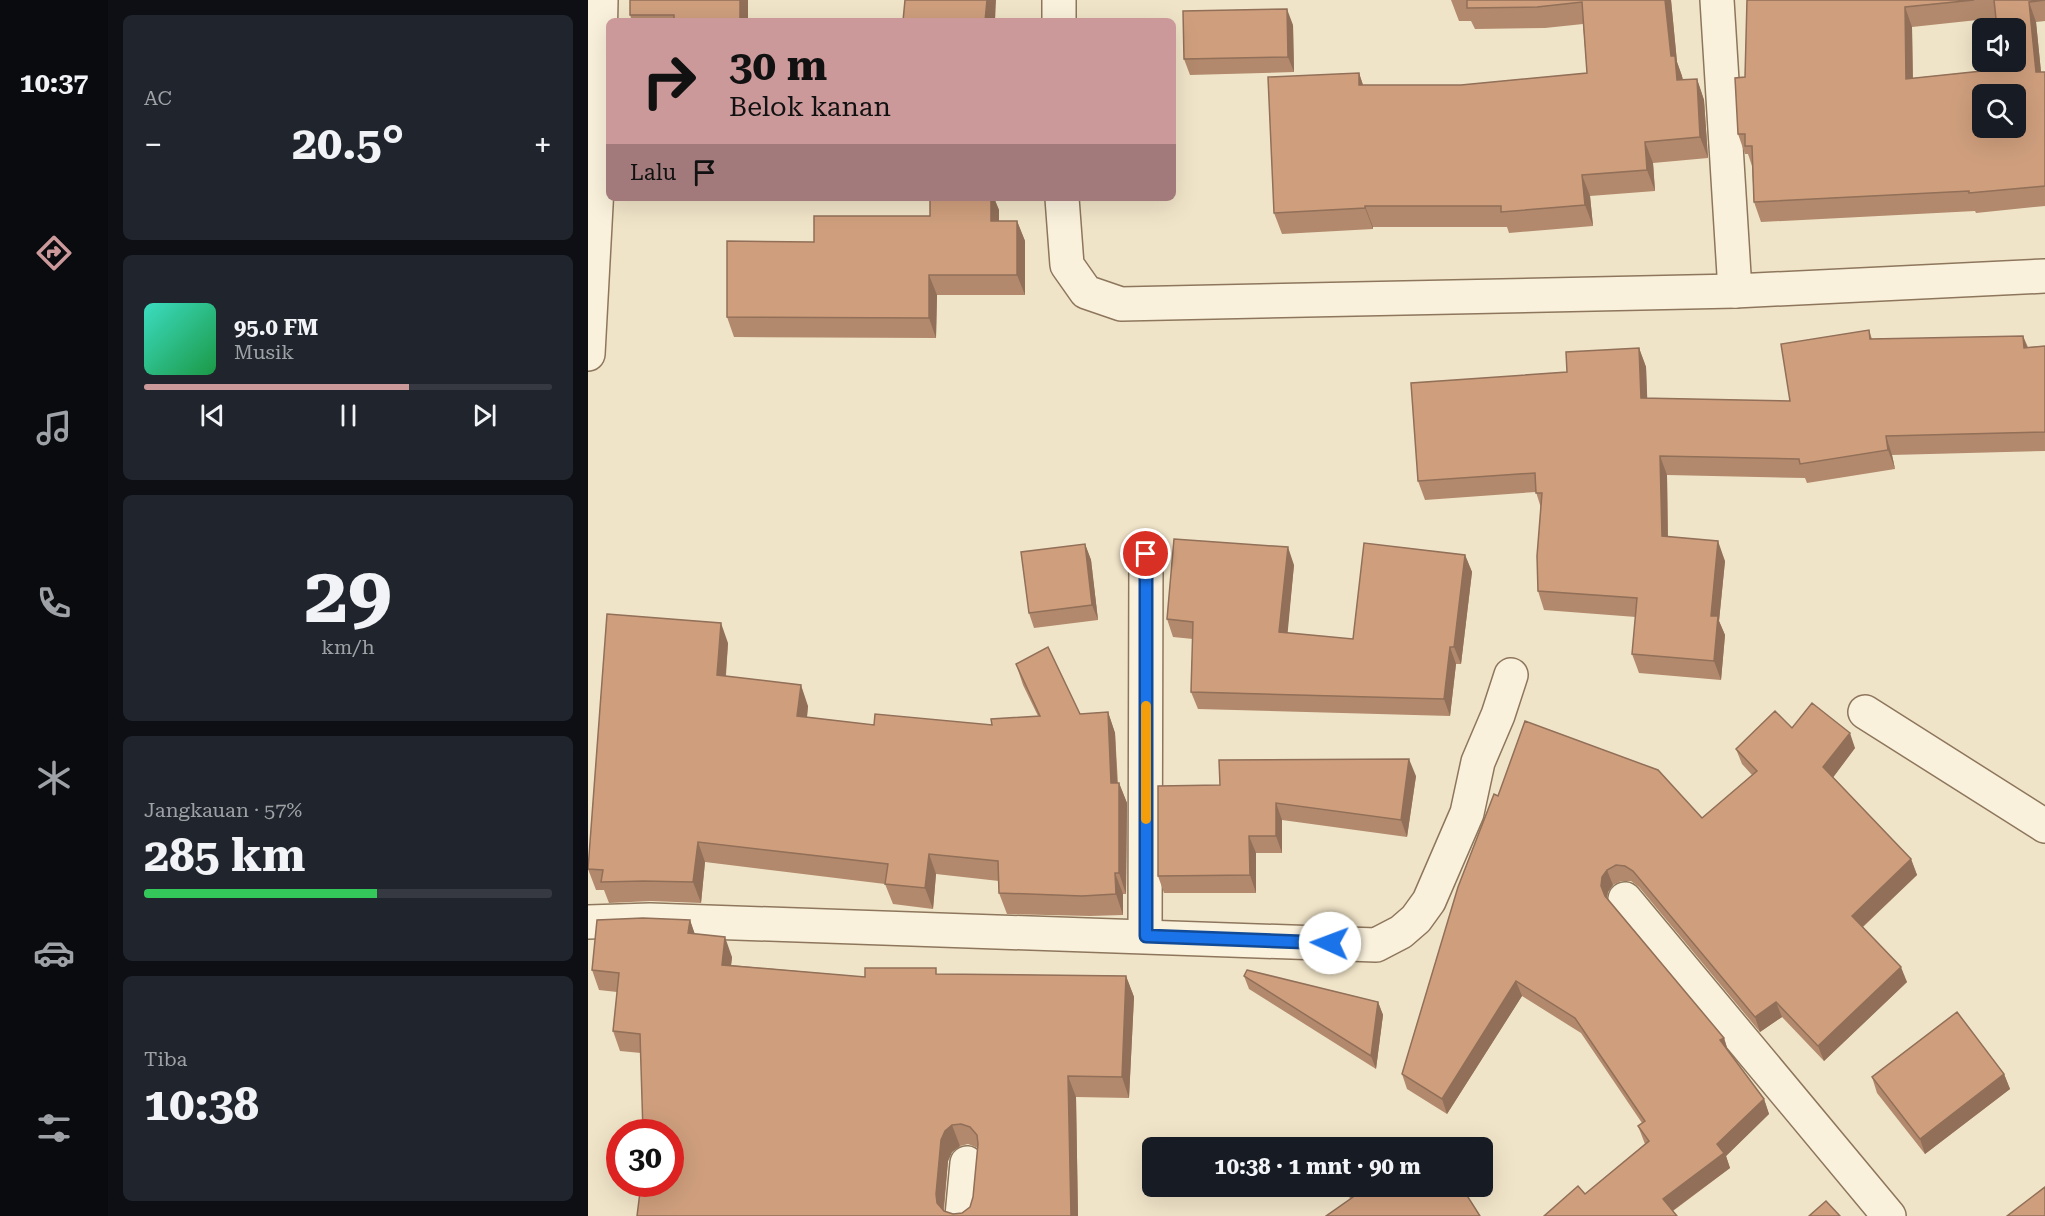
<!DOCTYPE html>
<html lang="id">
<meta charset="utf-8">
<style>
:root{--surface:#171b24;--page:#20242c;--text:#f1f3f6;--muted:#9ea1a6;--line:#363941;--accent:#cc999b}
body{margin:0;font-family:"Roboto Serif",serif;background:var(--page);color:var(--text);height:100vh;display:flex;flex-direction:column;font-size:22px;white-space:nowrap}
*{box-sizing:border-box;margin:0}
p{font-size:20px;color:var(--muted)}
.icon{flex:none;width:33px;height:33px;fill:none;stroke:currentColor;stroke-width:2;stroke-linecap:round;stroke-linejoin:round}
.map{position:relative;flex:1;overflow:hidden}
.panel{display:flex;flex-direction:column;gap:15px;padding:15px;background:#0d0f14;width:480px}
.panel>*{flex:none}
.guide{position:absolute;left:18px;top:18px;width:570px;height:183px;border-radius:9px;box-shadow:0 6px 24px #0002;background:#cc999b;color:#111;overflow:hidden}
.fabs{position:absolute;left:1384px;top:18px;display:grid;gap:12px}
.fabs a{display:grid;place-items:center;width:54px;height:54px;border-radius:9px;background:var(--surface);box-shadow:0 6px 24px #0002;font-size:30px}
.speed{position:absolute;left:18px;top:1119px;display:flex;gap:12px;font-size:30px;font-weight:700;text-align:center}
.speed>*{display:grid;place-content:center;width:78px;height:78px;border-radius:50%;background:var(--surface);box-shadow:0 6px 24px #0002;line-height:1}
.speed .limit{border:9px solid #d22;background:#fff;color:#111}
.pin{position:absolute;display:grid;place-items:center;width:51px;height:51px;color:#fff;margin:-26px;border:3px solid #fff;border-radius:50%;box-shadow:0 2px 6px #0007}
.me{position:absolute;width:66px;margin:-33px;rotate:272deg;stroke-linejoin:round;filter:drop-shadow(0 0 4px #0008)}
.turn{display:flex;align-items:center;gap:21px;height:126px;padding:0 24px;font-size:27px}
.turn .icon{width:78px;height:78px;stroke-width:2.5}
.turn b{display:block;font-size:42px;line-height:51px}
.then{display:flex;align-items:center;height:57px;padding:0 24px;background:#0003;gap:12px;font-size:22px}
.big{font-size:45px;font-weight:700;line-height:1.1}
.panel .card{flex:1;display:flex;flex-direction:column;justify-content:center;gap:9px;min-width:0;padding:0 21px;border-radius:9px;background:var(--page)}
.panel .dial{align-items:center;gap:0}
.dial b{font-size:78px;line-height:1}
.song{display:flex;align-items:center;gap:18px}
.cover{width:72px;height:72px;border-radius:9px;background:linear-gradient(135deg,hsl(170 70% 55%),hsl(140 70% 35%))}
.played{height:6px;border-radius:3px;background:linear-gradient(90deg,var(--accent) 65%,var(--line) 65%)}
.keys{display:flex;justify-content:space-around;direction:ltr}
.heat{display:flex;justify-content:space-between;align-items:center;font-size:33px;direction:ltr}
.charge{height:9px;border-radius:4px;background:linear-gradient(90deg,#34c759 57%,var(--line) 0)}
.trip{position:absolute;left:554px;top:1137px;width:351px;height:60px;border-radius:9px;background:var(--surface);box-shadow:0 6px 24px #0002;font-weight:700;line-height:60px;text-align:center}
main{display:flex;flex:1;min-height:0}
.tabs{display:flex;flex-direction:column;width:108px;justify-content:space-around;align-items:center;background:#090b0e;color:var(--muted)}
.tabs .icon{width:42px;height:42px}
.tabs .on{color:var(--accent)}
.tabs b{font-size:27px;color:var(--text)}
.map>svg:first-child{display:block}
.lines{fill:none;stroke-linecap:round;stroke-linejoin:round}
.street-casing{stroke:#8d765c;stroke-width:36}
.street{stroke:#faf1dc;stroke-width:33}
.wall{fill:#b2896c;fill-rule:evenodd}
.shaded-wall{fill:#916f58}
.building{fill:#cf9f7d;stroke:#916f58;stroke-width:1.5;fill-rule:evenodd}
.route-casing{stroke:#114b97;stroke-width:15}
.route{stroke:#1a73e8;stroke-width:10}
.slow{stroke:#f59e0b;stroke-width:10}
</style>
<main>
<nav class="tabs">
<b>10:37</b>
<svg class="icon on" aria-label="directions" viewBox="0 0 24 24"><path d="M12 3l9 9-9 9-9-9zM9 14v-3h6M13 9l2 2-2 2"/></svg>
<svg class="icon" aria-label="music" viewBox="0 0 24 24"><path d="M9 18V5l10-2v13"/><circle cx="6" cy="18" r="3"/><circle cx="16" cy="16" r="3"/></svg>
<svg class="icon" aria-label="phone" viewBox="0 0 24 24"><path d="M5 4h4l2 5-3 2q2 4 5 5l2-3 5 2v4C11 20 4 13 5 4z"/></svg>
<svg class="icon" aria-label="climate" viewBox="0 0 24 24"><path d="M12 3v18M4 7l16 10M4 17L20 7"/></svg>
<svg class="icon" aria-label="car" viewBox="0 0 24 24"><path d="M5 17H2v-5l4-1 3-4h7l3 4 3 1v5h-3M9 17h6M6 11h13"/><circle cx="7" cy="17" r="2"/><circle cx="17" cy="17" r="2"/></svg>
<svg class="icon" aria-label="filters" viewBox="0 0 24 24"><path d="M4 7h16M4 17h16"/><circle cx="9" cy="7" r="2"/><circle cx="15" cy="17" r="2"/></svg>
</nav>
<section class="panel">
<div class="card"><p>AC</p>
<div class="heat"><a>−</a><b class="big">20.5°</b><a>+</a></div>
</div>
<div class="card">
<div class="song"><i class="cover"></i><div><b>95.0 FM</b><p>Musik</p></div></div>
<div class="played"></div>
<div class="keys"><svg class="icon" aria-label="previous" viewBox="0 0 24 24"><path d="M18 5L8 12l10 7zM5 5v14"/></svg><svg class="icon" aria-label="pause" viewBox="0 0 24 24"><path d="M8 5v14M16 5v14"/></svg><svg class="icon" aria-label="next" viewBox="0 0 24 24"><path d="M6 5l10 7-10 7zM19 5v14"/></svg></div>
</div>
<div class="card dial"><b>29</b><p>km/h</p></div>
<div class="card"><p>Jangkauan · 57%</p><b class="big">285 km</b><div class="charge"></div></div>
<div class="card"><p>Tiba</p><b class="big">10:38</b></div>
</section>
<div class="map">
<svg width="1457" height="1216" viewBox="0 0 1457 1216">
<rect width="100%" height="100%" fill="#f0e4c8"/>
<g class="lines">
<g class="street-casing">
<g id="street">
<path d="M471 0V21"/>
<path d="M1129 0 1147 291"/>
<path d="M474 198 479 265 498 292 533 304 1147 291 1457 276"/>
<path d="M0 354 9 187 13 0"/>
<path d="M1277 712 1457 826"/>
<path d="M1037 899 1301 1216"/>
<path d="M0 922 62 920 788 945 813 932 828 919 841 901 879 813 890 762 910 715 923 675"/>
<path d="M557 936 558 554"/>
<path d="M374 1216 379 1163"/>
</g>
</g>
<use href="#street" class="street"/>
</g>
<g class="wall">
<path d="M42 0 160 21H44L42 15Z"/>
<path d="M863 0H1083L1089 62 1095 79H1109L1116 100 1120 158 1065 163 1067 191 1002 196 1005 226 921 233 919 227H785V229L694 234 686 213 771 73 775 85H873L999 73 995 24 957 28 887 29 883 21H871Z"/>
<path d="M1159 0H1457V21L1448 22 1453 72H1457V206L1388 213 1387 211 1173 222 1166 202 1164 166 1160 154H1157L1150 134 1157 77ZM1408 18 1413 69 1325 78 1324 27Z"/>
<path d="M705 25 706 72 602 75 596 59Z"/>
<path d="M342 198H406L411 210V221H429L437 241V295H349L348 338 146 337 139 317 226 242 342 216Z"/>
<path d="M1281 330 1284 339 1435 336 1440 347 1457 346V451L1304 455 1307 469 1219 483 1217 478 1079 475 1080 537 1137 561 1131 621 1137 635 1133 680 1051 673 1044 654 1048 617 956 610 950 591 953 508 948 492 837 500 830 481 979 372 1051 348 1058 367 1059 398 1202 401Z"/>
<path d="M497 544 503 560 510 620 446 628 441 613Z"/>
<path d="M877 555 884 572 873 664H868L862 716 610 709 603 692 605 639 585 637 579 619 706 565 699 633 765 639Z"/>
<path d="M140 643 138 676 220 706 219 717 286 725H404L450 716 435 685 428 664 492 714 520 712 527 733 530 783H531L539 803 538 894H535V915L502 916 419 914 411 893V881L348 874 345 909 305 904 297 884 117 862 113 903 63 901 21 903 16 890H8L0 869Z"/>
<path d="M1204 728 1267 748 1245 777 1323 859 1329 875 1275 927 1319 982 1236 1061 1194 1017 1172 1032 1051 887 1043 881H1033L1025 885 1020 892 1019 898 1136 1038 1140 1051 1176 1099 1181 1114 1138 1156 1142 1168 1085 1211 997 1194 1057 1144 1050 1126 1054 1123 993 1033 934 996 859 1114 819 1089 814 1074 910 796 1114 818 1164 775 1154 764 1148 749Z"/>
<path d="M828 776 819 837 694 820V853H668V893H576L570 876 632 785Z"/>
<path d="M102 920 106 933 144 957 143 965 277 977 350 974 538 976 546 997 541 1098 488 1097 490 1216H49L82 1184 53 1053 32 1051 25 1031 29 992 11 990 4 970ZM380 1144 390 1148 385 1197 382 1207 374 1213 365 1214 356 1211 360 1161 364 1152 372 1146Z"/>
<path d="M656 976 790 1002 795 1015 788 1069 661 989Z"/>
<path d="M1416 1074 1422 1089 1337 1154 1289 1093 1284 1077Z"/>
<path d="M758 1186H873L762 1199Z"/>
</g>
<g class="shaded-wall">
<rect x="152" y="0" width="8" height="21"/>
<path d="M399 0H408L407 21H397Z"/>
<path d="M1077 0H1083L1089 62 1094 76 1097 101 1089 80 1083 56Z"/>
<path d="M1441 2 1448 22 1455 92 1448 72Z"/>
<path d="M1317 7 1324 27 1325 98 1318 79Z"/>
<path d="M699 9 705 25 706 72 700 57Z"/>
<path d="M771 73 778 94 771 85Z"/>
<path d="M1109 79 1116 100 1120 158 1112 137Z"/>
<path d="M1057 142 1065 163 1067 191 1059 170Z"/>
<path d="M994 175 1002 196 1005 226 997 205Z"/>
<path d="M403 198H406L411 210V241L403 221Z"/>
<path d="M777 206 785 227V229L777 208Z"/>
<path d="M429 221 437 241V295L429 275Z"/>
<path d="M341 275 349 295 348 338 341 318Z"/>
<path d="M1435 336 1442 355 1436 348Z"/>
<path d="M1051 348 1058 367 1060 417 1053 398Z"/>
<path d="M1298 436 1304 455 1307 469 1300 450Z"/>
<path d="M1072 456 1079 475 1080 555 1074 536Z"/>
<path d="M1130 541 1137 561 1131 621 1137 635 1133 680 1126 661 1123 616Z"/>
<path d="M497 544 503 560 510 620 504 605Z"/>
<path d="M700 547 706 565 698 650 691 632Z"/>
<path d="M877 555 884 572 873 664 866 647Z"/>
<path d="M133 623 140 643 136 696 129 675Z"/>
<path d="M862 647 868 664 862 716 856 699Z"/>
<path d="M213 685 220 706 217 736 209 716Z"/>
<path d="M520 712 527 733 530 803 523 783Z"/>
<path d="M1262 733 1267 748 1241 783 1235 767Z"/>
<path d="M821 759 828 776 819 837 813 820Z"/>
<path d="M531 783 539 803 538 894 531 873Z"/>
<path d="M688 803 694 820V853L688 836Z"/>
<path d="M661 836 668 853V893L662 875Z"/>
<path d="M110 842 117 862 113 903 105 882Z"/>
<path d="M341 854 348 874 345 909 337 888Z"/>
<path d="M1323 859 1329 875 1270 931 1264 916Z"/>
<path d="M1019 870 1025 885 1020 892 1018 902 1013 886 1014 877Z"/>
<path d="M527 873 535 894V915L528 894Z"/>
<path d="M102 920 109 940 100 933Z"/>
<path d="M137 937 144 957 141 985 134 965Z"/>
<path d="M1313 967 1319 982 1236 1061 1230 1046Z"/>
<path d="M538 976 546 997 541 1098 534 1077Z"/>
<path d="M928 981 934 996 859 1114 854 1099Z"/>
<path d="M790 1002 795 1015 788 1069 783 1056Z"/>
<path d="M1188 1002 1194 1017 1172 1032 1167 1017Z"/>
<path d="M1136 1038 1141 1054 1132 1040Z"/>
<path d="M1416 1074 1422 1089 1337 1154 1332 1139Z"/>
<path d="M480 1076 488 1097 490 1216H483Z"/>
<path d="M1176 1099 1181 1114 1138 1156 1142 1168 1080 1214 1075 1199 1129 1144Z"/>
<path d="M364 1125 372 1146 364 1152 360 1161 355 1214 349 1203 348 1194 353 1140 357 1131Z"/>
</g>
<g class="building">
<path d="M42 0H152V21H86V15H42Z"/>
<path d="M317 0H399L397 21H315Z"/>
<path d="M879 0H1077L1083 56H1087L1089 80 1109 79 1112 137 1057 142 1059 170 994 175 997 205 913 212V206H777V208L686 213 680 77 771 73V85H873L999 73 994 2 949 7 879 8Z"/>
<path d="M1159 0H1386L1317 7 1318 79 1413 69V62H1428V28H1409L1406 0H1457L1441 2 1448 72H1457V186L1381 193V191L1166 202 1164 146H1157V134H1150L1147 78 1157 77ZM1395 94H1428V128H1395Z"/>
<path d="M699 9 700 57 596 59 595 11Z"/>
<path d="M244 19 310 21H244Z"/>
<path d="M342 198H403V221H429V275H341V318L139 317V241L226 242V216H342Z"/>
<path d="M1281 330 1282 339 1435 336 1436 348 1457 346V432L1298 436 1300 450 1212 464 1211 459 1072 456 1074 536 1130 541 1123 616H1130L1126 661 1044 654 1049 598 950 591 949 556 954 493H948L947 473 830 481 823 383 979 372 978 352 1051 348 1053 398 1202 401 1193 344Z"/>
<path d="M586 539 700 547 691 632 765 639 776 543 877 555 866 647H862L856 699 603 692 605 622 579 619Z"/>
<path d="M497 544 504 605 441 613 433 552Z"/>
<path d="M19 614 133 623 129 675 213 685 209 716 286 725 287 714 404 725 403 719 452 716 428 664 460 647 492 714 520 712 523 783H531V873H527L528 894 494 896 411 893 410 861 341 854 337 888 297 884 300 864 110 842 105 882 55 881 13 882 15 870 0 869Z"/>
<path d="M1224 703 1262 733 1235 767 1323 859 1264 916 1313 967 1230 1046 1188 1002 1167 1017 1045 871 1037 866 1028 865 1019 870 1014 877 1013 886 1017 896 1136 1038 1132 1040 1176 1099 1129 1144 1136 1153 1075 1199 1089 1216H956L990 1186 997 1194 1061 1141 1050 1126 1057 1121 987 1018 928 981 854 1099 814 1074 870 887 906 794 910 796 937 721 1070 770 1114 818 1169 771 1148 749 1187 711 1204 728Z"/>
<path d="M821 759 813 820 688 803V836H661L662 875 570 876V786L632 785 631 760Z"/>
<path d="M55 918 102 920 100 933 137 937 134 965 277 977V968H348V974L538 976 534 1077 480 1076 483 1216H49L53 1184H82V1132H55L52 1034 25 1031 31 973 4 970 9 920ZM373 1124 382 1127 389 1135 390 1144 385 1197 382 1207 374 1213 365 1214 356 1211 349 1203 348 1194 353 1140 357 1131 364 1125Z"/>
<path d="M659 970 790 1002 783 1056 656 976Z"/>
<path d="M1369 1012 1416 1074 1332 1139 1284 1077Z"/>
<path d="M759 1186H873L892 1216H738L765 1197Z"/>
<path d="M1457 1187V1216H1419Z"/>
<path d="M1238 1201 1252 1216H1221Z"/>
</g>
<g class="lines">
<g class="route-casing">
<path id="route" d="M558 554V936L742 943"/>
</g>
<use href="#route" class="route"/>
<path class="slow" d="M558 819V706"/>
</g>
</svg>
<div class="fabs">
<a><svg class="icon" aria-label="sound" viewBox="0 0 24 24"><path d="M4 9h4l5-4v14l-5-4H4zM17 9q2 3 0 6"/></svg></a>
<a><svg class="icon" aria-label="search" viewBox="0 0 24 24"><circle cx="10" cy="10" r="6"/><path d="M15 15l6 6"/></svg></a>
</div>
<div class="speed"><div class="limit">30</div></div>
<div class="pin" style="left:558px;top:554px;background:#d93025"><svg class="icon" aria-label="arrive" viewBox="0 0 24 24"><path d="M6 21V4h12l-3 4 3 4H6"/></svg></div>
<svg class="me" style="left:742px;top:943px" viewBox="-20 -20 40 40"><circle r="19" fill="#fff"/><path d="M0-13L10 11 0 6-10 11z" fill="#1a73e8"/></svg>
<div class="trip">10:38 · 1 mnt · 90 m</div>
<div class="guide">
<div class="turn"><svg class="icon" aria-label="right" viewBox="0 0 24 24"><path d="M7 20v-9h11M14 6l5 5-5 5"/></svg><div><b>30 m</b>Belok kanan</div></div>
<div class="then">Lalu<svg class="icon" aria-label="arrive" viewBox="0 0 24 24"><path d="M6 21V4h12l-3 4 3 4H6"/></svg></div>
</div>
</div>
</main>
